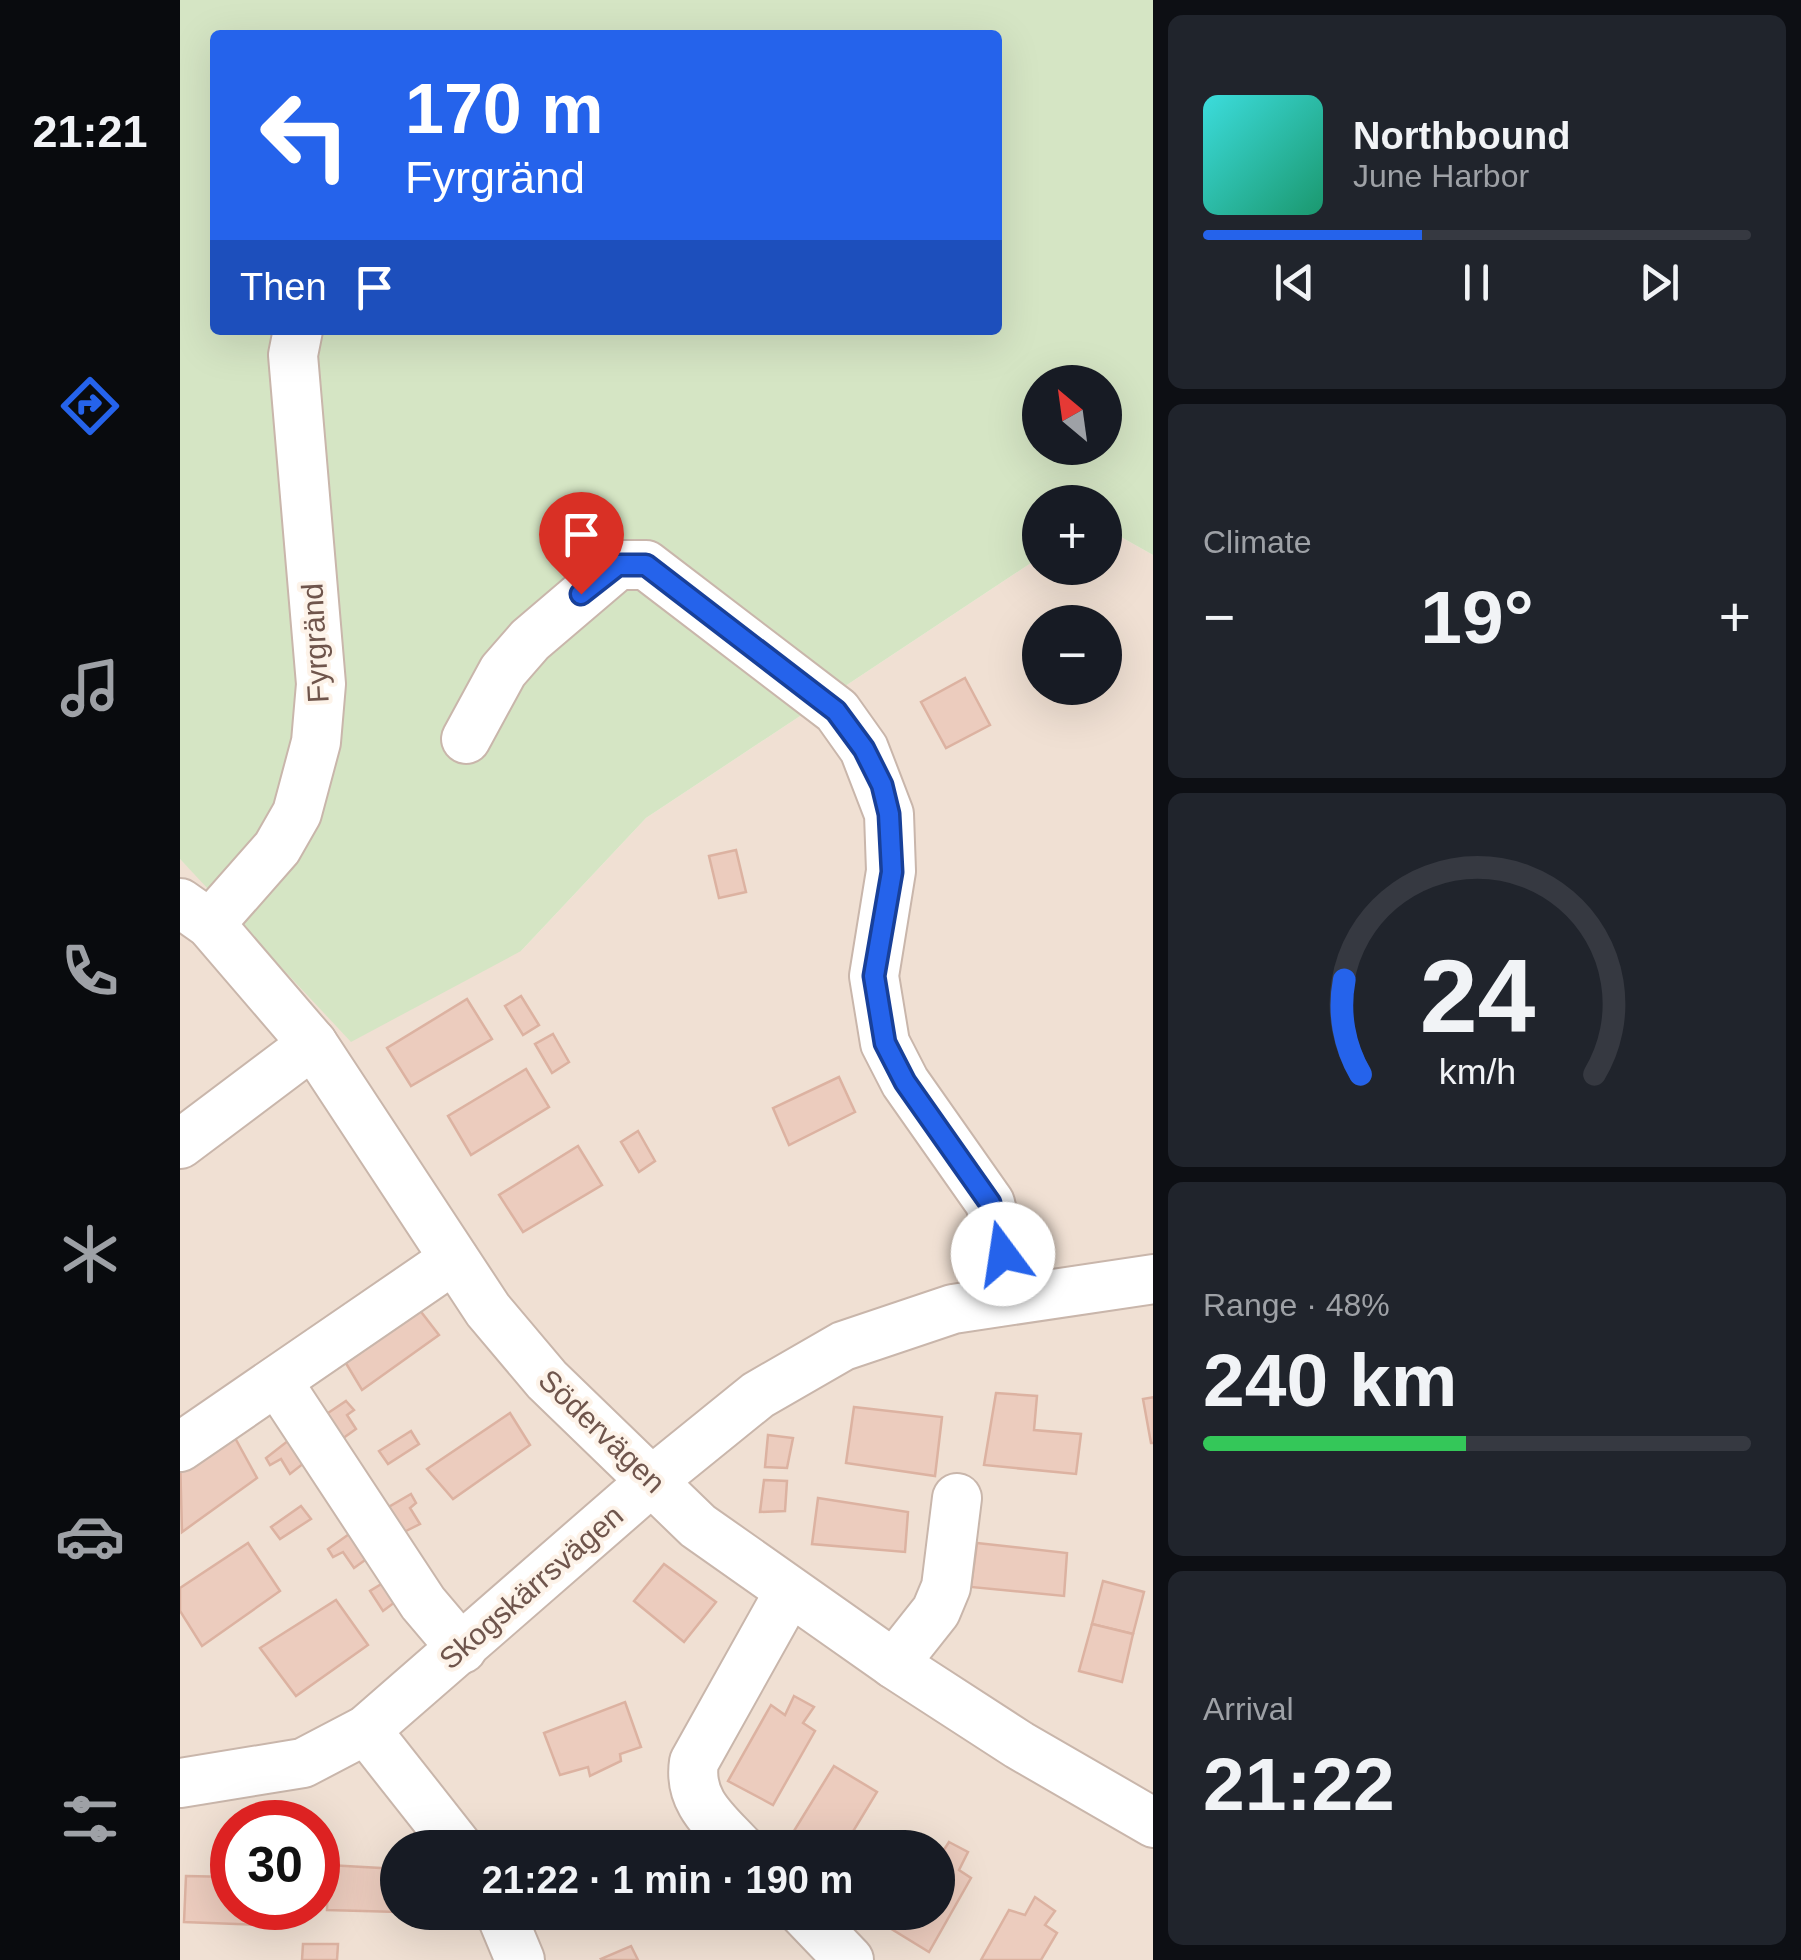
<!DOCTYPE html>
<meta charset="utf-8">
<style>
:root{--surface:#171b24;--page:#20242c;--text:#f1f3f6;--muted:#9ea1a6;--line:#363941;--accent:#2563eb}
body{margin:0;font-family:Helvetica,sans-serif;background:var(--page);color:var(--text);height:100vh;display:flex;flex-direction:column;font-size:38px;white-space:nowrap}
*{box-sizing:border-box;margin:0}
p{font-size:32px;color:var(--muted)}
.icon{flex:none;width:55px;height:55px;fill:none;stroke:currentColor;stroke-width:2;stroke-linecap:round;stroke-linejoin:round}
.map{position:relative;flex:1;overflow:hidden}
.side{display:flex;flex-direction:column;gap:15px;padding:15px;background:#0d0f14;width:648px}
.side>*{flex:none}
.top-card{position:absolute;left:30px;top:30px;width:792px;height:305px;border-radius:10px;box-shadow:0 10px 40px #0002;background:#2563eb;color:#fff;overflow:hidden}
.needle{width:65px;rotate:331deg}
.buttons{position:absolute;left:842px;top:365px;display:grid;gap:20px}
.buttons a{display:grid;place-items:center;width:100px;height:100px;border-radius:50%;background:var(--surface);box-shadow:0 10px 40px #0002;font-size:50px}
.speed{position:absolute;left:30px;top:1800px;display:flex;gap:20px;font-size:50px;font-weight:700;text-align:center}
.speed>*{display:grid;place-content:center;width:130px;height:130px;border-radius:50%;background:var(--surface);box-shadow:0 10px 40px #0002;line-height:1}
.speed .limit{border:15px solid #d22;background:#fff;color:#111}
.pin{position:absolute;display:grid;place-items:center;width:85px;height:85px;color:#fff;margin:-102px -42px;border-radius:50% 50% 50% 0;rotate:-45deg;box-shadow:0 0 10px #0007}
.pin .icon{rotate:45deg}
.me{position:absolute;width:110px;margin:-55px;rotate:346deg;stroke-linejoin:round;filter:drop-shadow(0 0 8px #0008)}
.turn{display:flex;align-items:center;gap:35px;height:210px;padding:0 30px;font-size:45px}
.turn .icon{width:130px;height:130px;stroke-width:2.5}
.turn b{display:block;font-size:70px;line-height:85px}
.then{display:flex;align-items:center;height:95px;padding:0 30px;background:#0003;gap:20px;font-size:38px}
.big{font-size:75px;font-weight:800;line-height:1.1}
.side .tile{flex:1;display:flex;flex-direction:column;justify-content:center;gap:15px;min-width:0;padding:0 35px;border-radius:15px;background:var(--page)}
.side .dial{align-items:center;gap:0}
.dial svg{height:260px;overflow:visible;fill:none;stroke:var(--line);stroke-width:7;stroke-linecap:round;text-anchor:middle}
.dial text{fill:var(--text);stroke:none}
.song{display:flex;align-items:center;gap:30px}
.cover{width:120px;height:120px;border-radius:15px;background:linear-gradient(135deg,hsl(180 70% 55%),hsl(160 70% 35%))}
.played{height:10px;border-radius:5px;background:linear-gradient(90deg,var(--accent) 40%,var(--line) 40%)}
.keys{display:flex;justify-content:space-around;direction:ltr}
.heat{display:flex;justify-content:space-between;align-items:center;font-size:55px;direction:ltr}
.charge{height:15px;border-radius:8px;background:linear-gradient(90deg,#34c759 48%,var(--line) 0)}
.trip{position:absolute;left:200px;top:1830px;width:575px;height:100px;border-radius:50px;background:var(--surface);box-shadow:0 10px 40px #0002;font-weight:800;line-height:100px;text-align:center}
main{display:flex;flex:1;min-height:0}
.menu{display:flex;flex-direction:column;width:180px;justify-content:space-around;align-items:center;background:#090b0e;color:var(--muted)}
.menu .icon{width:70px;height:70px}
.menu .active{color:var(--accent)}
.menu b{font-size:45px;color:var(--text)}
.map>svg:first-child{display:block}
.residential{fill:#f0e0d3;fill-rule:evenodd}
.green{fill:#d5e5c4;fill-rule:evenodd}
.building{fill:#ecccbe;stroke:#dcb2a1;stroke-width:2.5}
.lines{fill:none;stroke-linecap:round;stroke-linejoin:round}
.minor-casing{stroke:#c9b6ab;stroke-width:52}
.minor{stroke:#fff;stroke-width:48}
.route-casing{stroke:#184099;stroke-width:25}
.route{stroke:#2563eb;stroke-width:18}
.labels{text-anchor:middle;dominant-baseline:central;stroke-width:8;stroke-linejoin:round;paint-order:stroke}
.street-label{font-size:30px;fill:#6f554c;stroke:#fdf3e9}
</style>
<main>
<nav class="menu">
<b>21:21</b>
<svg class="icon active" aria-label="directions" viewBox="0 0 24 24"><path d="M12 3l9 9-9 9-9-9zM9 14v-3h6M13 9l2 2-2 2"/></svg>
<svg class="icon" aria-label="music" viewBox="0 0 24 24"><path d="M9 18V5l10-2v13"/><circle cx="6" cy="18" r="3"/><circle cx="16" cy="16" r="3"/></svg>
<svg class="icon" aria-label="phone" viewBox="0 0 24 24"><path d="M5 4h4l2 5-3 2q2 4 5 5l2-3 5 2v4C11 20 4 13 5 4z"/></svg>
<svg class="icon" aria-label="climate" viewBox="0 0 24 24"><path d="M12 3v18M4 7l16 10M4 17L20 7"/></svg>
<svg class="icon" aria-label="car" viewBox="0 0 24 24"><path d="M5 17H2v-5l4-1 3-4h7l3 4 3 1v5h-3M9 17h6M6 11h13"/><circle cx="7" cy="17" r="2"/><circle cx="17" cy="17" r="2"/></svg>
<svg class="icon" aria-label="filters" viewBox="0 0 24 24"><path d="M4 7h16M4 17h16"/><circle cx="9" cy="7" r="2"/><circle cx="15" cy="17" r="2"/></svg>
</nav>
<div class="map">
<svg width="974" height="1960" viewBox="0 0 974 1960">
<rect width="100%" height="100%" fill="#f9efe4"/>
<path class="residential" d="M925 528 973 555V1960H0V859L25 884 341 951 466 818 860 557V568H925ZM860 622H925V688H860ZM52 1822H138V1908H52ZM218 1848H758V1912H218Z"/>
<path class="green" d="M0 0H973V555L925 528V502H860V557L466 818 341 951 171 1042 0 859ZM35 35H818V330H35ZM860 382H925V448H860Z"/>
<g class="building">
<path d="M785 678 810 725 766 748 741 702Z"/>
<path d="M556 850 566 892 539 898 529 856Z"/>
<path d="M341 996 359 1025 343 1035 325 1006Z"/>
<path d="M287 999 312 1039 231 1086 207 1048Z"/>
<path d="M373 1034 389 1062 372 1073 355 1044Z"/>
<path d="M346 1069 369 1107 291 1155 268 1116Z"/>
<path d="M659 1077 675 1112 609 1145 593 1108Z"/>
<path d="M458 1131 475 1161 459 1172 441 1142Z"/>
<path d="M398 1146 422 1185 343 1232 319 1195Z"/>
<path d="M235 1304 259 1335 182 1390 161 1355Z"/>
<path d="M816 1393 857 1396 854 1430 901 1434 896 1474 804 1465Z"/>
<path d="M974 1397V1443H971L963 1399Z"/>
<path d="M166 1401 174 1410 167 1415 176 1429 162 1439 145 1415Z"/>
<path d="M674 1407 762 1417 755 1476 666 1463Z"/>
<path d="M330 1413 350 1445 273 1499 247 1469Z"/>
<path d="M49 1427 77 1478 2 1532 0 1456Z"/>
<path d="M231 1431 239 1444 208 1464 199 1451Z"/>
<path d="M588 1435 613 1438 607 1468 585 1467Z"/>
<path d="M109 1440 124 1463 110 1474 101 1459 90 1465 86 1458Z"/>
<path d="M584 1480 607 1481 605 1511 580 1512Z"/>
<path d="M231 1494 236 1503 230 1508 240 1524 224 1532 207 1508Z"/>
<path d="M638 1498 728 1512 725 1552 632 1544Z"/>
<path d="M121 1506 131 1519 100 1539 91 1527Z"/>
<path d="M172 1532 188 1558 174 1568 163 1552 153 1557 148 1549Z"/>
<path d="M68 1543 100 1591 22 1646 0 1611V1588Z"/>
<path d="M797 1543 887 1553 884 1596 791 1587Z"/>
<path d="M484 1564 536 1602 504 1642 454 1601Z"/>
<path d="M923 1581 964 1592 953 1634 912 1624Z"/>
<path d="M203 1583 215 1602 203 1611 190 1591Z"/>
<path d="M156 1600 188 1645 116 1696 80 1648Z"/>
<path d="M912 1624 953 1634 942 1682 899 1671Z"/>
<path d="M614 1696 634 1707 623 1723 635 1731 593 1805 548 1781 591 1705 605 1715Z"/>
<path d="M445 1702 461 1747 440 1754 441 1761 410 1776 408 1767 380 1775 364 1733Z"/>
<path d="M654 1766 697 1792 663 1848H619L609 1839Z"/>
<path d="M769 1842 788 1852 779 1870 791 1878 749 1952 705 1925 712 1912H758V1859Z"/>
<path d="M148 1865 218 1869V1912L147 1910Z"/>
<path d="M6 1876 52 1877V1908H85L84 1925 4 1922Z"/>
<path d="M855 1897 875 1911 865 1925 877 1933 861 1960H801L829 1910 845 1915Z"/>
<path d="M123 1944H158L157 1960H122Z"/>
<path d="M451 1946 458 1960H422L421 1959Z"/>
</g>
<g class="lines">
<g class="minor-casing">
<g id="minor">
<path d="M286 739 323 671 350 640 438 565H466L657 711 684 749 709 814 711 871 694 976 705 1043 725 1082 810 1203 832 1297"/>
<path d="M0 903 30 924 133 1044 308 1310 367 1380 518 1526 714 1664 839 1745 974 1823"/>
<path d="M30 924 97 848 117 813 136 742 141 684 113 355 118 330"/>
<path d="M0 1144 133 1044"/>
<path d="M97 1381 243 1603 282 1649"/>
<path d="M0 1447 274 1259"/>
<path d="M714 1664 756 1611 766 1587 777 1498"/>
<path d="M186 1730 279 1848"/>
<path d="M0 1783 123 1763 186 1730 473 1480 578 1395 663 1346 773 1309 974 1279"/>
<path d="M560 1848C535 1821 508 1801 514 1762L609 1592"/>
<path d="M320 1912 340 1960"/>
<path d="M623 1912 669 1960"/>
</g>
</g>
<use href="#minor" class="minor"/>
</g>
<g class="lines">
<g class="route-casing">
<path id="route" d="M401 594 438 565H466L656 711 684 749 702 785 709 814 712 872 694 976 705 1043 725 1082 810 1203 823 1254"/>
</g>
<use href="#route" class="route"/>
</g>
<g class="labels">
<g class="street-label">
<text transform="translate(135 643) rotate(-93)">Fyrgränd</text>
<text transform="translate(422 1431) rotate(44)">Södervägen</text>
<text transform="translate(351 1587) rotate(-41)">Skogskärrsvägen</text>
</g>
</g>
</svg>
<div class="buttons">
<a><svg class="needle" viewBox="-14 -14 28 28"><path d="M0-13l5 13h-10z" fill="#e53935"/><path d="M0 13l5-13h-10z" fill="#9ea1a6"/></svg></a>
<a>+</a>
<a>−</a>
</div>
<div class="speed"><div class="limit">30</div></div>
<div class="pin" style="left:401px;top:594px;background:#d93025"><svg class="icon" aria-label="arrive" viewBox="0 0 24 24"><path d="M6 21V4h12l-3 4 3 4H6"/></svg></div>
<svg class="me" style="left:823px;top:1254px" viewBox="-20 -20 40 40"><circle r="19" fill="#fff"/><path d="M0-13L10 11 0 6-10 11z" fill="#2563eb"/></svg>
<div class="trip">21:22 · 1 min · 190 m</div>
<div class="top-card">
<div class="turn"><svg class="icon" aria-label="left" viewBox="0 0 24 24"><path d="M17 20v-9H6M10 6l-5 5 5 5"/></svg><div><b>170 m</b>Fyrgränd</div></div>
<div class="then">Then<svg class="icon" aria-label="arrive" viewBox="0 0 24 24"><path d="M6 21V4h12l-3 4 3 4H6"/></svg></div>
</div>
</div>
<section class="side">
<div class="tile">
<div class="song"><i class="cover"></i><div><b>Northbound</b><p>June Harbor</p></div></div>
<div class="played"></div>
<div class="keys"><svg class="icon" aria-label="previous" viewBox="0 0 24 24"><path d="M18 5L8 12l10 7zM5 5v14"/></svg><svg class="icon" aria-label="pause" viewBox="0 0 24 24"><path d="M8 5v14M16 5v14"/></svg><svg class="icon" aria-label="next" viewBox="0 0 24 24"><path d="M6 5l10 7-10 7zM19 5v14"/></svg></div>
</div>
<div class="tile"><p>Climate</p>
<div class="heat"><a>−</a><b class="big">19°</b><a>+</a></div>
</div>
<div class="tile dial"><svg viewBox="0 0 100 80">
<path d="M14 69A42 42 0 1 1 86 69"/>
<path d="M14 69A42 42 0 0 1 9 40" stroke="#2563eb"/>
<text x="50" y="56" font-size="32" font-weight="700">24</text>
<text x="50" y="72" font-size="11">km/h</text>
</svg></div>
<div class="tile"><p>Range · 48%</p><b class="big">240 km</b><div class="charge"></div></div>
<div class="tile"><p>Arrival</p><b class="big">21:22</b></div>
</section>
</main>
